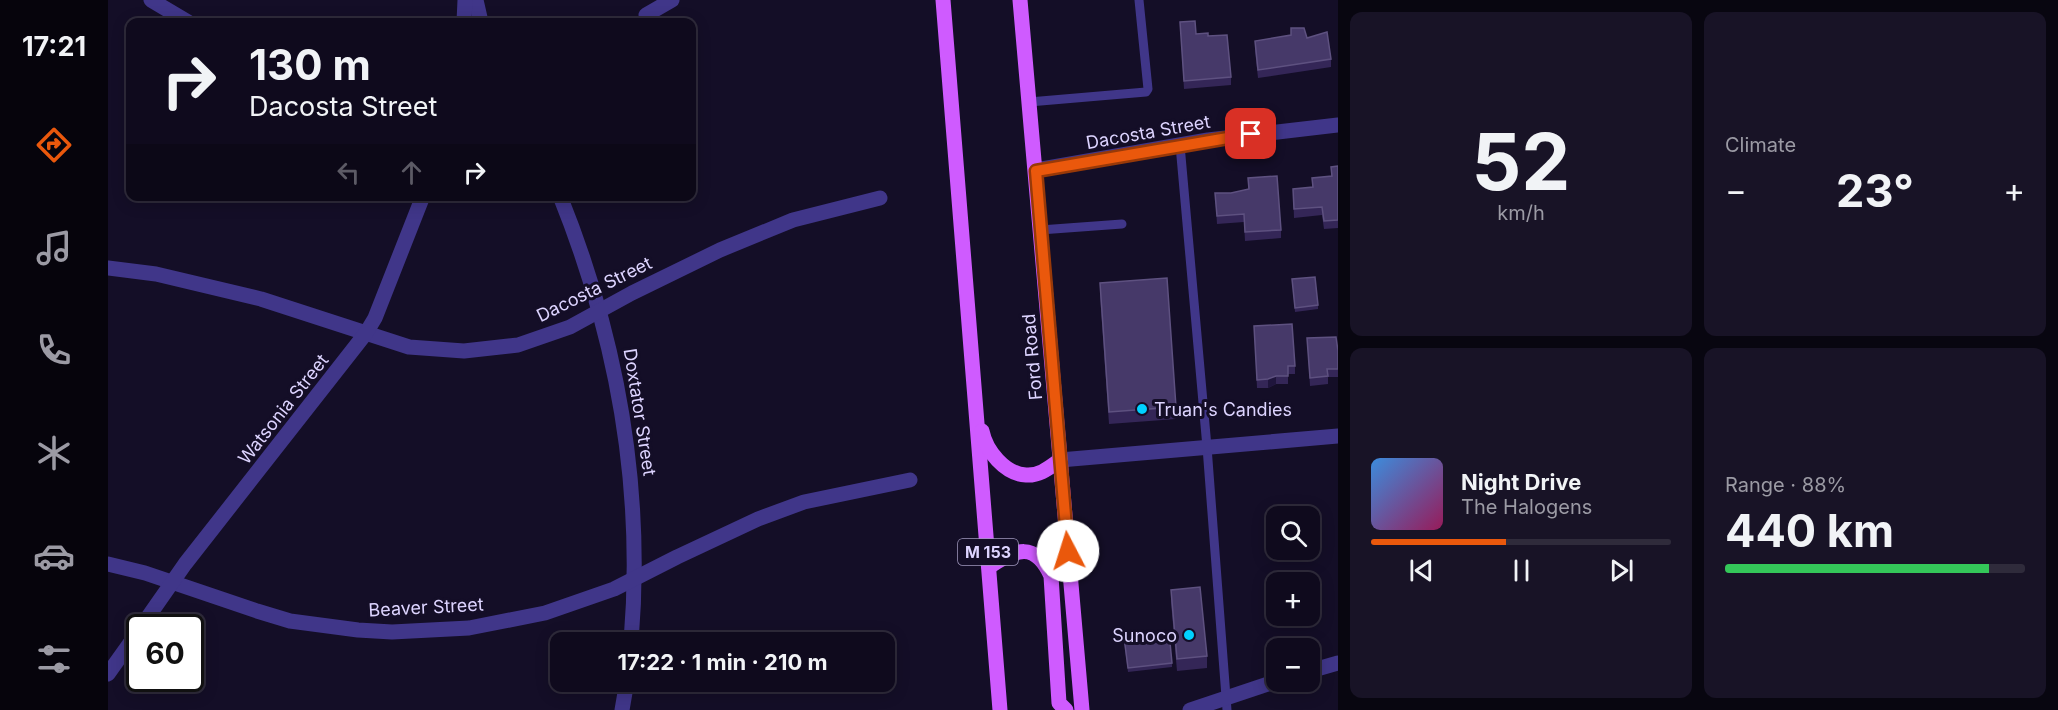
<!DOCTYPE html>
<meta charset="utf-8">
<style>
:root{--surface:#0f0a1d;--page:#181326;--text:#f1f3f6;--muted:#9b9aa4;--line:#2f2b3b;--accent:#ea580c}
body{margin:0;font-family:Inter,sans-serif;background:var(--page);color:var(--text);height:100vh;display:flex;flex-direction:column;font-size:22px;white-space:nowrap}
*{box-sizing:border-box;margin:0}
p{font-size:20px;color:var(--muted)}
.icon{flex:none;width:33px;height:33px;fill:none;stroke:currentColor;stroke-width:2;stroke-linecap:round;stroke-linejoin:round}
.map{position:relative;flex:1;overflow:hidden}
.sheet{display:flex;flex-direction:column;gap:12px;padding:12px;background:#080610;width:720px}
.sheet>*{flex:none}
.guide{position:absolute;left:18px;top:18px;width:570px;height:183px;border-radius:12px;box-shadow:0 3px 15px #0003,0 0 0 2px var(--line);background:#0f0a1d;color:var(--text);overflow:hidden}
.controls{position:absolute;left:1158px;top:506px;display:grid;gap:12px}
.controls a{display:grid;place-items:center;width:54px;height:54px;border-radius:12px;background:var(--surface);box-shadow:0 3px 15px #0003,0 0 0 2px var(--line);font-size:30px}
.speed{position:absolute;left:18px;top:614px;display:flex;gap:12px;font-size:30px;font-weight:700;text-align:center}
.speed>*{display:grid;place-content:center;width:78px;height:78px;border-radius:50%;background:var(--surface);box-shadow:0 3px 15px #0003,0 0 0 2px var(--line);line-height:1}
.speed .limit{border:3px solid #111;border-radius:9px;background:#fff;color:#111}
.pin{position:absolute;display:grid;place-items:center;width:51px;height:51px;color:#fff;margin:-26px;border-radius:12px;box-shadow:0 3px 9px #0006}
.me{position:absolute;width:66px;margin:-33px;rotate:355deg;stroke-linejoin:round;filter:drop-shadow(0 0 4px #0008)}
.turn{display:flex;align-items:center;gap:21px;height:126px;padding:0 24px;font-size:27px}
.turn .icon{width:78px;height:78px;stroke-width:2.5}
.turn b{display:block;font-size:42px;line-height:51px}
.lanes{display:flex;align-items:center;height:57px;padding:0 24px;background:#0003;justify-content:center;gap:30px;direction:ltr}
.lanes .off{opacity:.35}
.big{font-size:45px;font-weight:700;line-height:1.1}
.sheet .card{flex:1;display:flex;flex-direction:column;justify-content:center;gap:9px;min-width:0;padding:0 21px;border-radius:12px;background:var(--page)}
.sheet .dial{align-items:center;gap:0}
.dial b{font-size:78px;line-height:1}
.song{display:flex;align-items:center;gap:18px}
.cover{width:72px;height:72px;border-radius:9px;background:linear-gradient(135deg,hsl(210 70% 55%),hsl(330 70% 35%))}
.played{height:6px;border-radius:3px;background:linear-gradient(90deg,var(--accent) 45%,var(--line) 45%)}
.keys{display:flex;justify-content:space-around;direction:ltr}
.heat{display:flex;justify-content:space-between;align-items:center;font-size:33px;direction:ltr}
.charge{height:9px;border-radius:4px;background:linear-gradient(90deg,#34c759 88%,var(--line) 0)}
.sheet .tiles{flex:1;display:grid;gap:12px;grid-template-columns:repeat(2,1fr)}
.trip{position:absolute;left:442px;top:632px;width:345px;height:60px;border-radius:12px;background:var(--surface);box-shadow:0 3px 15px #0003,0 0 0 2px var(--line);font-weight:700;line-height:60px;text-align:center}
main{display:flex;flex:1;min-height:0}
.dock{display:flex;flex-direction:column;width:108px;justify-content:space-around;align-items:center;background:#06040c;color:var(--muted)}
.dock .icon{width:42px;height:42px}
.dock .selected{color:var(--accent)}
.dock b{font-size:27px;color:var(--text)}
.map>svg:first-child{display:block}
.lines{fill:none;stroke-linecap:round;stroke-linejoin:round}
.service{stroke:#403689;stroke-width:9}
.minor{stroke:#403689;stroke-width:15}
.primary{stroke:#cf5bff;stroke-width:15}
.wall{fill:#342657}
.shaded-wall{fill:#1f153c}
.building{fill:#463969;stroke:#5e5180;stroke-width:1.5}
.route-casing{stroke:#983908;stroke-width:15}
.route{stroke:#ea580c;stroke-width:10}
.poi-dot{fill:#00d1ff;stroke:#140e27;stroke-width:2}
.labels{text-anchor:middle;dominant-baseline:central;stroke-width:6;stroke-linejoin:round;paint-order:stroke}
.shield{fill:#140e27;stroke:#a199be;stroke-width:1.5}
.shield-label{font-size:16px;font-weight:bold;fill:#ddd4ff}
.street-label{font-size:18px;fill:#ddd4ff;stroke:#140e27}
.poi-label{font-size:18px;fill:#ddd4ff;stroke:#140e27;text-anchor:start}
</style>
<main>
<nav class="dock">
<b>17:21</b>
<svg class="icon selected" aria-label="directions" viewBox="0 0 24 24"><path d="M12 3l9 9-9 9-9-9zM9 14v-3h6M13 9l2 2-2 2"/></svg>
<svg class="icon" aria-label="music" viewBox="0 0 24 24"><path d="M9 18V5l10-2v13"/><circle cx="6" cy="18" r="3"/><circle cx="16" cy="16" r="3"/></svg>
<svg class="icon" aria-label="phone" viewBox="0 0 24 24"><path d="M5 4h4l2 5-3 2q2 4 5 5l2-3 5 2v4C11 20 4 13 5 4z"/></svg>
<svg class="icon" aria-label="climate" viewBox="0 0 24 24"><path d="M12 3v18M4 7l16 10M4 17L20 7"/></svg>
<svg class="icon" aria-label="car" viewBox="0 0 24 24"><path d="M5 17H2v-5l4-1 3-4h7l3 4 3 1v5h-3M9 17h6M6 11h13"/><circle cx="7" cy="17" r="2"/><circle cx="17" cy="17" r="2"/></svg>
<svg class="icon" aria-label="filters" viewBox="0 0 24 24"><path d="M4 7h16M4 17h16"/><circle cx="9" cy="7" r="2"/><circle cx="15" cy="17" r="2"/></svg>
</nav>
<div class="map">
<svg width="1230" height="710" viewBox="0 0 1230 710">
<rect width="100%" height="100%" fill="#140e27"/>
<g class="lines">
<g class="service">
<path d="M921 102 1038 92 1040 89 1031 0"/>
<path d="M1072 145 1099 447 1119 710"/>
<path d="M932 230 1014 224"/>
</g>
<g class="minor">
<path d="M43 0 80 22"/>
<path d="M368 0 373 22"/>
<path d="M538 15 564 0"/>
<path d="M356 22 357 0"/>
<path d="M928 170 1100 140 1230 125"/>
<path d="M452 196C510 340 536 487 523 642"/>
<path d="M0 268 48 274 153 299 301 347 356 351 410 345 462 327 524 293 612 250 685 220 772 198"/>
<path d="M952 460 1230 436"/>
<path d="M0 564 37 573 149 611 182 621 250 630 284 632 361 628 437 613 506 589 569 557 650 519 696 502 802 480"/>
<path d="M33 627 77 564 258 333 267 318 315 196"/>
<path d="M1202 671 1230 663"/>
<path d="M0 674 32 629"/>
<path d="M514 710 519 681"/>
<path d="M1082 710 1169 681"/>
</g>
<g class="primary">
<path d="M835 0 892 710"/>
<path d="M912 0 974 710"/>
<path d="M874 431C878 451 897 474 918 475 932 476 942 467 952 460"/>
<path d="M881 567C908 549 927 541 943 576L951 703 958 710"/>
</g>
</g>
<g class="wall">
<path d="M1072 22 1088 34 1100 36 1123 77V85L1076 89Z"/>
<path d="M1199 38 1223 59V67L1150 78 1147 50V41Z"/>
<path d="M1230 166V228L1216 229 1214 215 1186 218 1185 189 1204 187V178L1223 176V167Z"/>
<path d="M1140 178 1173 230V238L1137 241 1136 222 1109 224 1107 193H1123L1140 189Z"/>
<path d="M1184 279 1210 305V309L1187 312Z"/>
<path d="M992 283 1068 407V419L1001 424 992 295Z"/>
<path d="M1146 326 1187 366V374H1180V384H1168L1160 388H1149Z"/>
<path d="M1199 338 1230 351V377H1220V384L1202 386Z"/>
<path d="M1063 590 1099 656V668L1069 671 1063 602Z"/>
<path d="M1016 641 1064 663V667L1020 672Z"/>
</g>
<path class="shaded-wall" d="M1168 376V384L1160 388V379Z"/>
<g class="building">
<path d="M1087 21 1088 34 1100 33V36L1119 35 1123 77 1076 81 1072 22Z"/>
<path d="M1183 28H1196L1199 38 1219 32 1223 59 1150 70 1147 41 1183 35Z"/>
<path d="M1230 166V220L1216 221 1214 207 1186 209 1185 189 1205 187 1204 178 1224 176 1223 167Z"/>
<path d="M1169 176 1173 230 1137 232 1136 214 1109 216 1107 193H1123L1141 189 1140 178Z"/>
<path d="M1207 277 1210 305 1187 308 1184 279Z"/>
<path d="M1059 278 1068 407 1001 412 992 283Z"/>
<path d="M1184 324 1187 366H1180V376H1168L1160 379 1149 380 1146 326Z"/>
<path d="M1228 337 1230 351V369H1219L1220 376 1202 378 1199 338Z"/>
<path d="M1092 587 1099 656 1069 659 1063 590Z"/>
<path d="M1061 632 1064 663 1020 668 1016 637Z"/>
</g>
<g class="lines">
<g class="route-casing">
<path id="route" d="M960 551 928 171 1143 134"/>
</g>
<use href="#route" class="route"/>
</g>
<g class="poi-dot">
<circle cx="1034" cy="409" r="6"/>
<circle cx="1081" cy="635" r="6"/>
</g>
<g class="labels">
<rect class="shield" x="850" y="539" width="60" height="26" rx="4.5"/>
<g class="shield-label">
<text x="880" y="552">M 153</text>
</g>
<g class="street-label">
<text transform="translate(1040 132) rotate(-10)">Dacosta Street</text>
<text transform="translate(486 289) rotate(-26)">Dacosta Street</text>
<text transform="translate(924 357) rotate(-95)">Ford Road</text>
<text transform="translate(175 409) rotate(-52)">Watsonia Street</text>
<text transform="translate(532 412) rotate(81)">Doxtator Street</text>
<text transform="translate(318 607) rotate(-3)">Beaver Street</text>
</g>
<g class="poi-label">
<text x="1046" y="409">Truan's Candies</text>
<text x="1069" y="635" text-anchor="end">Sunoco</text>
</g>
</g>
</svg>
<div class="controls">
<a><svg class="icon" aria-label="search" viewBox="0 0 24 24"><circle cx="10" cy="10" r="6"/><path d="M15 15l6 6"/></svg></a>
<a>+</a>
<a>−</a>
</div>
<div class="speed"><div class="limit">60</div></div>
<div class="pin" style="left:1143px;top:134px;background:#d93025"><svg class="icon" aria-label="arrive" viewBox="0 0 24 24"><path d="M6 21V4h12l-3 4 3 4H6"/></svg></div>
<svg class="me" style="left:960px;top:551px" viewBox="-20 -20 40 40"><circle r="19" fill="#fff"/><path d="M0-13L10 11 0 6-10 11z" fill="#ea580c"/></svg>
<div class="trip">17:22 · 1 min · 210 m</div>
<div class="guide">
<div class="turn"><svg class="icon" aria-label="right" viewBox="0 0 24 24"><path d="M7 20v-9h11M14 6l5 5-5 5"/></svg><div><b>130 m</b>Dacosta Street</div></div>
<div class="lanes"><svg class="icon off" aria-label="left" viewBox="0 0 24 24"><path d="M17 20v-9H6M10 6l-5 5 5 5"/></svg><svg class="icon off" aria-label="ahead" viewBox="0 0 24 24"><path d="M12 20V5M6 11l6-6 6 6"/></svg><svg class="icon" aria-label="right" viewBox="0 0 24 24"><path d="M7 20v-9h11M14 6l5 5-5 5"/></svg></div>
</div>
</div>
<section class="sheet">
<div class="tiles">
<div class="card dial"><b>52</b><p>km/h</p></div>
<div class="card"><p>Climate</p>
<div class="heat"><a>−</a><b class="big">23°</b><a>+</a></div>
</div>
<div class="card">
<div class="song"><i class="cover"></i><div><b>Night Drive</b><p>The Halogens</p></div></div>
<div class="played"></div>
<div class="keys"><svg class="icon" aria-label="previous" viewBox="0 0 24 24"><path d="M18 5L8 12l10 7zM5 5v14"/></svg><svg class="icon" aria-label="pause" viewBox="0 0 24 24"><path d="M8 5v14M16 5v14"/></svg><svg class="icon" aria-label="next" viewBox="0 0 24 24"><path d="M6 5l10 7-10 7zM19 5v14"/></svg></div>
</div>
<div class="card"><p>Range · 88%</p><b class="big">440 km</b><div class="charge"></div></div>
</div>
</section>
</main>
